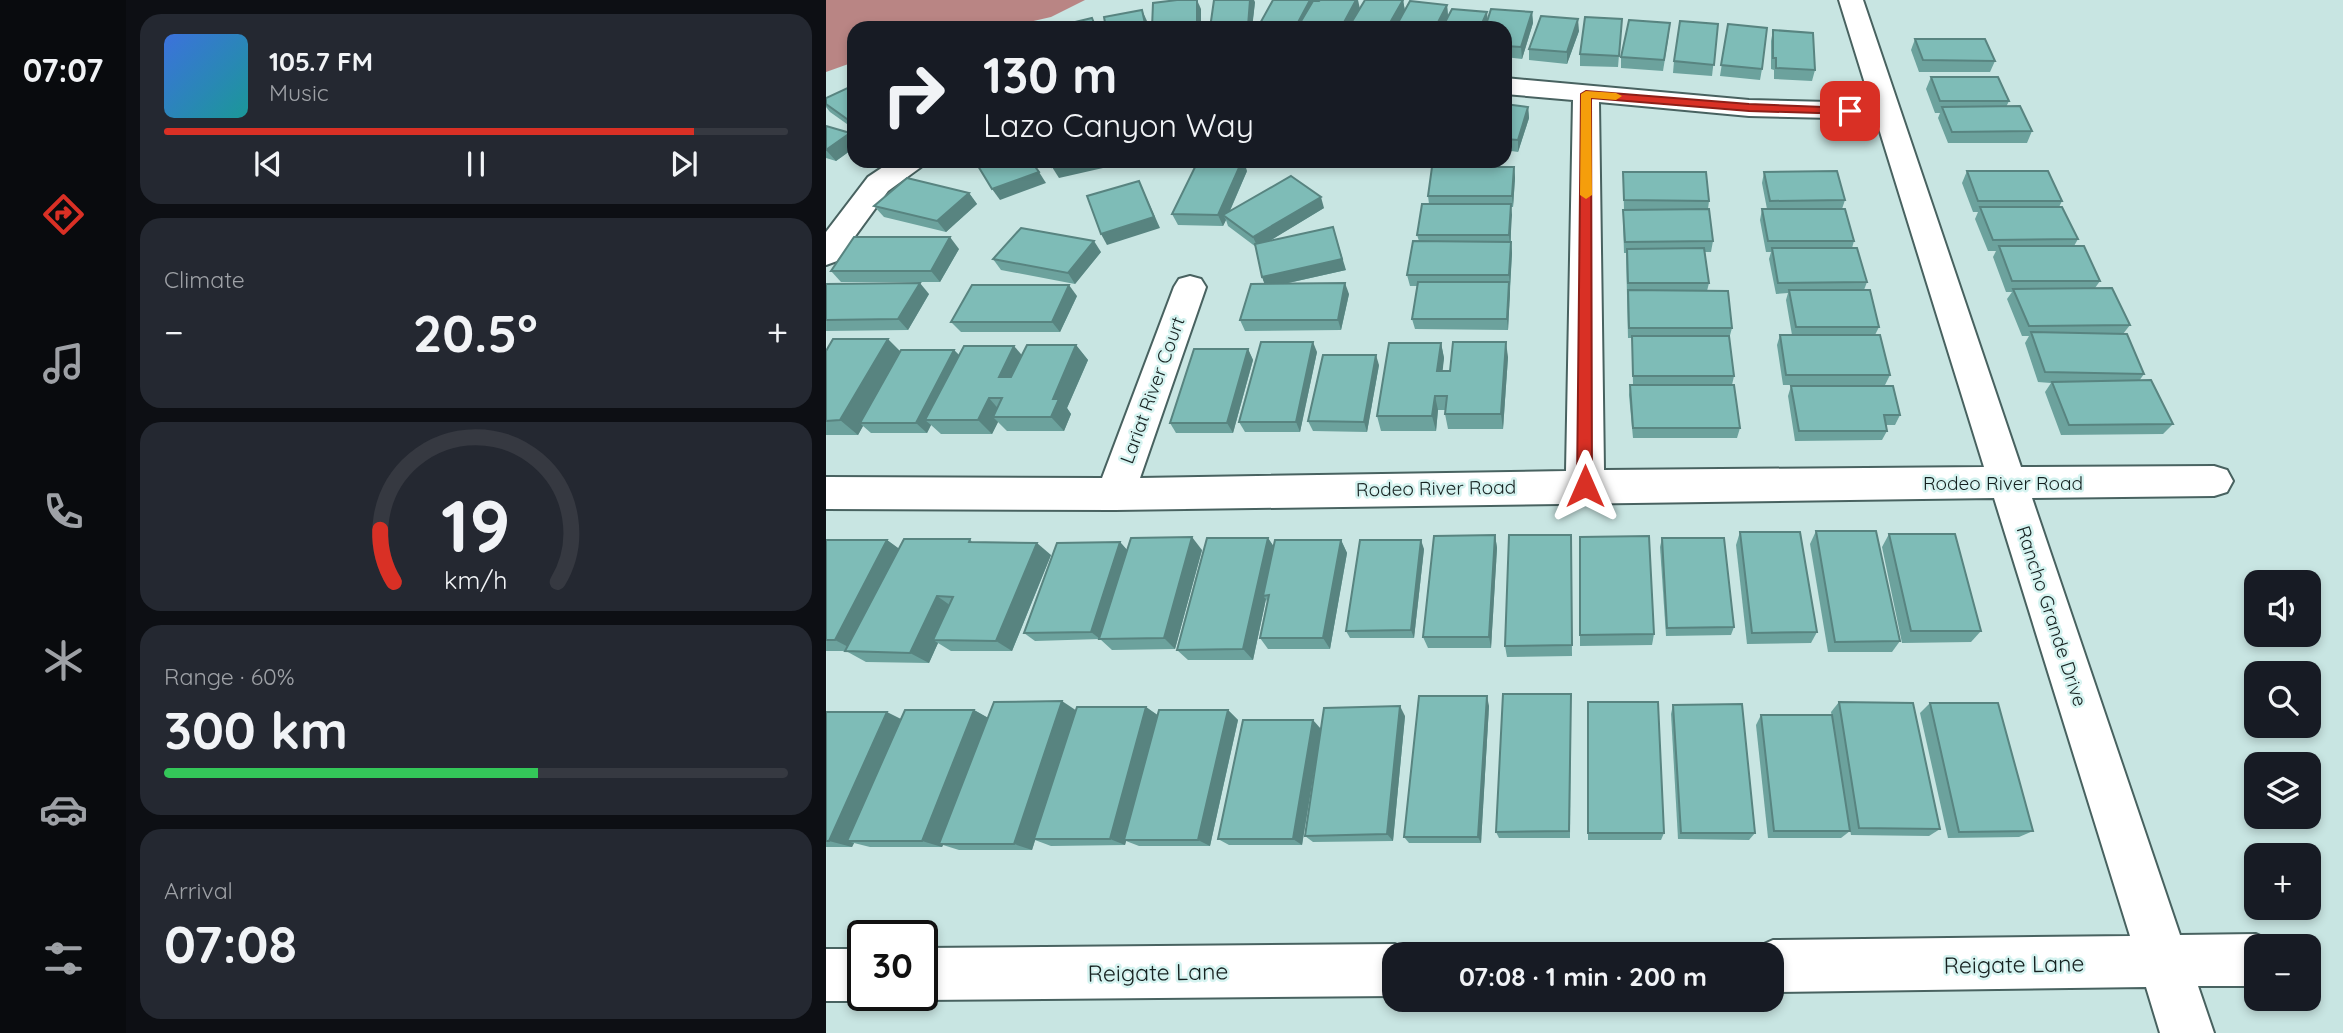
<!DOCTYPE html>
<meta charset="utf-8">
<style>
:root{--surface:#171b24;--page:#242831;--text:#f1f3f6;--muted:#9ea1a6;--line:#363941;--accent:#d93025}
body{margin:0;font-family:Quicksand,sans-serif;background:var(--page);color:var(--text);height:100vh;display:flex;flex-direction:column;font-size:26px;white-space:nowrap}
*{box-sizing:border-box;margin:0}
p{font-size:23px;color:var(--muted)}
.icon{flex:none;width:38px;height:38px;fill:none;stroke:currentColor;stroke-width:2;stroke-linecap:round;stroke-linejoin:round}
.map{position:relative;flex:1;overflow:hidden}
.drawer{display:flex;flex-direction:column;gap:14px;padding:14px;background:#0d0f14;width:700px}
.drawer>*{flex:none}
.guide{position:absolute;left:21px;top:21px;width:665px;height:147px;border-radius:21px;box-shadow:0 4px 10px #0003;background:#171b24;color:var(--text);overflow:hidden}
.buttons{position:absolute;left:1418px;top:570px;display:grid;gap:14px}
.buttons a{display:grid;place-items:center;width:77px;height:77px;border-radius:14px;background:var(--surface);box-shadow:0 4px 10px #0003;font-size:35px}
.speed{position:absolute;left:21px;top:920px;display:flex;gap:14px;font-size:35px;font-weight:700;text-align:center}
.speed>*{display:grid;place-content:center;width:91px;height:91px;border-radius:50%;background:var(--surface);box-shadow:0 4px 10px #0003;line-height:1}
.speed .limit{border:4px solid #111;border-radius:10px;background:#fff;color:#111}
.pin{position:absolute;display:grid;place-items:center;width:60px;height:60px;color:#fff;margin:-30px;border-radius:14px;box-shadow:0 4px 10px #0006}
.me{position:absolute;width:77px;margin:-38px;rotate:0deg;stroke-linejoin:round;filter:drop-shadow(0 0 5px #0008)}
.turn{display:flex;align-items:center;gap:24px;height:147px;padding:0 21px;font-size:32px}
.turn .icon{width:91px;height:91px;stroke-width:2.5}
.turn b{display:block;font-size:49px;line-height:60px}
.big{font-size:52px;font-weight:700;line-height:1.1}
.drawer .widget{flex:1;display:flex;flex-direction:column;justify-content:center;gap:10px;min-width:0;padding:0 24px;border-radius:21px;background:var(--page)}
.drawer .dial{align-items:center;gap:0}
.dial svg{height:182px;overflow:visible;fill:none;stroke:var(--line);stroke-width:7;stroke-linecap:round;text-anchor:middle}
.dial text{fill:var(--text);stroke:none}
.song{display:flex;align-items:center;gap:21px}
.cover{width:84px;height:84px;border-radius:10px;background:linear-gradient(135deg,hsl(220 70% 55%),hsl(180 70% 35%))}
.played{height:7px;border-radius:4px;background:linear-gradient(90deg,var(--accent) 85%,var(--line) 85%)}
.keys{display:flex;justify-content:space-around;direction:ltr}
.heat{display:flex;justify-content:space-between;align-items:center;font-size:38px;direction:ltr}
.charge{height:10px;border-radius:5px;background:linear-gradient(90deg,#34c759 60%,var(--line) 0)}
.trip{position:absolute;left:556px;top:942px;width:402px;height:70px;border-radius:21px;background:var(--surface);box-shadow:0 4px 10px #0003;font-weight:700;line-height:70px;text-align:center}
main{display:flex;flex:1;min-height:0}
.tabs{display:flex;flex-direction:column;width:126px;justify-content:space-around;align-items:center;background:#090b0e;color:var(--muted)}
.tabs .icon{width:49px;height:49px}
.tabs .current{color:var(--accent)}
.tabs b{font-size:32px;color:var(--text)}
.map>svg:first-child{display:block}
.water{fill:#b98584}
.lines{fill:none;stroke-linecap:round;stroke-linejoin:round}
.minor-casing{stroke:#486260;stroke-width:4}
.minor{fill:#fff;fill-rule:evenodd}
.wall{fill:#6ca29d}
.shaded-wall{fill:#588480}
.building{fill:#7ebcb7;stroke:#588480;stroke-width:2}
.route{fill:#d93025;stroke:#8d1f18;stroke-width:2}
.slow{fill:#f59e0b}
.labels{text-anchor:middle;dominant-baseline:central;stroke-width:5;stroke-linejoin:round;paint-order:stroke}
.street-label{font-size:19px;fill:#162120;stroke:#d5f3f0}
.near-street-label{font-size:23px;fill:#162120;stroke:#d5f3f0}
</style>
<main>
<nav class="tabs">
<b>07:07</b>
<svg class="icon current" aria-label="directions" viewBox="0 0 24 24"><path d="M12 3l9 9-9 9-9-9zM9 14v-3h6M13 9l2 2-2 2"/></svg>
<svg class="icon" aria-label="music" viewBox="0 0 24 24"><path d="M9 18V5l10-2v13"/><circle cx="6" cy="18" r="3"/><circle cx="16" cy="16" r="3"/></svg>
<svg class="icon" aria-label="phone" viewBox="0 0 24 24"><path d="M5 4h4l2 5-3 2q2 4 5 5l2-3 5 2v4C11 20 4 13 5 4z"/></svg>
<svg class="icon" aria-label="climate" viewBox="0 0 24 24"><path d="M12 3v18M4 7l16 10M4 17L20 7"/></svg>
<svg class="icon" aria-label="car" viewBox="0 0 24 24"><path d="M5 17H2v-5l4-1 3-4h7l3 4 3 1v5h-3M9 17h6M6 11h13"/><circle cx="7" cy="17" r="2"/><circle cx="17" cy="17" r="2"/></svg>
<svg class="icon" aria-label="filters" viewBox="0 0 24 24"><path d="M4 7h16M4 17h16"/><circle cx="9" cy="7" r="2"/><circle cx="15" cy="17" r="2"/></svg>
</nav>
<section class="drawer">
<div class="widget">
<div class="song"><i class="cover"></i><div><b>105.7 FM</b><p>Music</p></div></div>
<div class="played"></div>
<div class="keys"><svg class="icon" aria-label="previous" viewBox="0 0 24 24"><path d="M18 5L8 12l10 7zM5 5v14"/></svg><svg class="icon" aria-label="pause" viewBox="0 0 24 24"><path d="M8 5v14M16 5v14"/></svg><svg class="icon" aria-label="next" viewBox="0 0 24 24"><path d="M6 5l10 7-10 7zM19 5v14"/></svg></div>
</div>
<div class="widget"><p>Climate</p>
<div class="heat"><a>−</a><b class="big">20.5°</b><a>+</a></div>
</div>
<div class="widget dial"><svg viewBox="0 0 100 80">
<path d="M14 69A42 42 0 1 1 86 69"/>
<path d="M14 69A42 42 0 0 1 8 46" stroke="#d93025"/>
<text x="50" y="56" font-size="32" font-weight="700">19</text>
<text x="50" y="72" font-size="11">km/h</text>
</svg></div>
<div class="widget"><p>Range · 60%</p><b class="big">300 km</b><div class="charge"></div></div>
<div class="widget"><p>Arrival</p><b class="big">07:08</b></div>
</section>
<div class="map">
<svg width="1517" height="1033" viewBox="0 0 1517 1033">
<rect width="100%" height="100%" fill="#c8e5e2"/>
<path class="water" d="M0 0H259L225 17 177 28H28V62L0 72Z"/>
<g class="lines">
<g class="minor-casing">
<g id="minor">
<path d="M1013 0H1037L1195 467 1388 466 1401 470 1407 481 1401 492 1388 496 1206 498 1354 935 1430 934 1448 942 1450 947H1430V986H1372L1388 1033H1334L1320 987 947 992V954H926L929 948 947 940 1304 936 1168 498 289 510 0 509V477L276 478 348 287 353 279 364 276 375 279 380 287 314 478 740 471 747 100 679 94V78L923 100 1045 103ZM773 102 923 116 1050 119 1158 467 778 470Z"/>
<path d="M66 161H99L95 167 62 191 11 261 0 265V232L42 177Z"/>
<path d="M569 944 588 954H569V996L96 1000 86 996H96V948Z"/>
<path d="M0 949H37V996H49L37 1001H0Z"/>
</g>
</g>
<use href="#minor" class="minor"/>
</g>
<g class="wall">
<path d="M489 0V1L534 9 577 0 579 11 621 5 622 16 662 18 706 12 707 23 696 59 679 57V28H432V27Z"/>
<path d="M429 2 426 28H384Z"/>
<path d="M796 19 792 67 754 66V54Z"/>
<path d="M892 24 886 76 847 73 848 61Z"/>
<path d="M902 24 936 69 934 80 894 76Z"/>
<path d="M947 30 989 70 986 81 948 79V70L945 69V41Z"/>
<path d="M753 31 741 64 703 60V49Z"/>
<path d="M843 34 837 71 795 68V57Z"/>
<path d="M1089 39 1169 61 1164 72H1093L1085 50Z"/>
<path d="M1105 77 1183 101 1180 107 1206 131 1201 143H1122L1112 118 1114 113H1109L1100 89Z"/>
<path d="M28 85V129L4 112 0 107V98Z"/>
<path d="M679 104 702 107 703 118 692 152 679 150Z"/>
<path d="M0 126 24 133 28 138V148L10 161 0 158Z"/>
<path d="M688 167 689 178 687 207H685V242L686 253 682 330 589 329 586 319 591 286H584L581 275 593 241 591 235 603 204 602 196Z"/>
<path d="M421 171 404 211 498 208 443 241 520 270 458 284 523 294 515 330 419 331 414 320 439 284 436 277 430 247 402 226 400 220 397 226 352 225 346 214Z"/>
<path d="M1141 171 1236 201 1233 207 1252 239 1248 246 1274 281 1269 288 1304 325 1297 334 1318 374 1313 381 1347 424 1337 434 1235 435 1219 392 1225 383 1212 382 1199 343 1203 336H1196L1181 299 1186 292H1180L1167 257 1170 251H1162L1149 219 1152 212H1147L1136 183Z"/>
<path d="M797 172 883 201 882 209 887 241 885 252H879L883 283 881 291 906 328 903 339 908 376 906 385 914 428 911 438H807L803 395 804 385H807L806 338H802L800 253H798L797 221 798 210Z"/>
<path d="M938 172 1019 200 1016 209 1028 241 1026 248 1041 282 1038 290 1053 327 1049 335 1064 375 1059 385H957L951 345 954 335H966L960 300 962 293 950 294 943 259 945 252H940L934 220 936 209H941L936 183Z"/>
<path d="M143 193 151 204 120 232 58 217 48 206Z"/>
<path d="M133 249 114 282H15L5 271Z"/>
<path d="M275 252 249 284 175 270 167 259Z"/>
<path d="M0 284 103 294 82 330 0 331Z"/>
<path d="M251 296 234 332H135L125 322Z"/>
<path d="M615 343 618 358 616 371H624L682 357 677 429H622L619 414V410H612L610 431H555L551 416Z"/>
<path d="M250 345 262 360 241 408 245 414 238 431H181L172 422 166 434H115L105 425 101 433H45L37 426 32 435H0V351L74 352 128 350 133 355H196Z"/>
<path d="M422 349 427 360 407 433H350L344 423Z"/>
<path d="M491 352 474 432H419L413 422Z"/>
<path d="M553 365 541 432 487 431 482 421Z"/>
<path d="M965 386 1074 415 1069 425H1060L1061 431 1056 440 969 441 962 396Z"/>
<path d="M990 531 1074 641 1066 652H1002L984 544Z"/>
<path d="M914 532 991 632 985 643 921 644 910 545Z"/>
<path d="M1063 534 1155 631 1145 642 1076 643 1056 547Z"/>
<path d="M669 535 671 548 665 648H602L597 637Z"/>
<path d="M745 535 746 656 681 657 679 646Z"/>
<path d="M754 537 828 634 826 645 754 646Z"/>
<path d="M442 538 448 547 515 540 521 553 504 649H442L434 638 441 602 440 599 427 660H362L351 650Z"/>
<path d="M836 538 908 627 905 635 840 636 834 547Z"/>
<path d="M144 539 146 542 225 555 186 651H125L112 643 103 663 40 662 20 651H0V540H61L73 549Z"/>
<path d="M294 542 301 550H376L349 649 286 650 274 639 209 641 198 633Z"/>
<path d="M598 549 588 638H524L520 631Z"/>
<path d="M762 702 838 833 835 840H762Z"/>
<path d="M1013 702 1114 829 1103 836 1025 835 1005 712Z"/>
<path d="M1104 703 1207 831 1193 837 1122 838 1094 713Z"/>
<path d="M745 704 744 838H673L670 832Z"/>
<path d="M847 705 929 833 923 840 852 839 845 714Z"/>
<path d="M663 706 655 843H583L578 837Z"/>
<path d="M320 707 332 716 402 710 412 720 384 846H313L300 841 299 845 225 846 209 840 206 850H133L117 845 116 847H44L28 843 26 847H0V712L75 719 148 710 162 718 250 710Z"/>
<path d="M935 715 1024 831 1015 838H942L930 725Z"/>
<path d="M579 716 567 841 487 842 479 836 492 748 476 845H403L392 839 495 728Z"/>
</g>
<g class="shaded-wall">
<path d="M371 0 375 9V28H371Z"/>
<path d="M424 0H428L429 2 426 28H422V26Z"/>
<path d="M484 0H489L490 5 478 28H469Z"/>
<path d="M530 0H532L534 9 524 28H515Z"/>
<path d="M577 0 579 11 570 28H561Z"/>
<path d="M621 5 622 16 616 28H609Z"/>
<path d="M316 10 321 21 323 28H320Z"/>
<path d="M661 12 662 23 660 28H654Z"/>
<path d="M706 12 707 23 696 59 695 47Z"/>
<path d="M752 19 753 31 741 64V52Z"/>
<path d="M702 107 703 118 692 152V140Z"/>
<path d="M24 133 28 138V148L10 161 0 150Z"/>
<path d="M252 161H275L277 168 233 178 226 167Z"/>
<path d="M416 161H418L421 171 401 217 397 215 400 220 397 226 392 215Z"/>
<path d="M688 167 689 178 687 207 686 196Z"/>
<path d="M213 172 220 183 174 200 166 189Z"/>
<path d="M313 181 334 228 281 245 275 234Z"/>
<path d="M143 193 151 204 120 232 111 221Z"/>
<path d="M495 197 498 208 432 248 427 237Z"/>
<path d="M685 204 686 215 684 246 683 235Z"/>
<path d="M507 227 520 270 440 288 436 277Z"/>
<path d="M124 237 133 249 114 282 105 271Z"/>
<path d="M268 241 275 252 249 284 242 273Z"/>
<path d="M685 242 686 253 684 286 683 275Z"/>
<path d="M683 282 684 293 682 330 681 319Z"/>
<path d="M94 283 103 294 82 330 72 319Z"/>
<path d="M519 283 523 294 515 330 512 320Z"/>
<path d="M243 285 251 296 234 332 226 322Z"/>
<path d="M62 339 77 354 34 423 37 426 32 435 14 420Z"/>
<path d="M487 342 491 352 474 432 470 422Z"/>
<path d="M680 342 682 357 677 429 675 414Z"/>
<path d="M615 343 618 358 615 386 611 371Z"/>
<path d="M250 345 262 360 241 408 245 414 238 431 225 417 227 399Z"/>
<path d="M188 346 201 361 186 392 173 377Z"/>
<path d="M422 349 427 360 407 433 401 423Z"/>
<path d="M128 350 138 360 99 420 105 425 101 433 90 423Z"/>
<path d="M550 355 553 365 541 432 538 422Z"/>
<path d="M609 396 612 410 610 431 606 416Z"/>
<path d="M163 398 176 413 167 417 172 422 166 434 152 420Z"/>
<path d="M669 535 671 548 665 648 663 637Z"/>
<path d="M366 537 376 550 349 649 338 638Z"/>
<path d="M442 538 450 550 437 596 440 599 427 660 417 649Z"/>
<path d="M61 540 79 553 30 651 9 640Z"/>
<path d="M515 540 521 553 504 649 497 638Z"/>
<path d="M595 540 598 549 588 638 585 630Z"/>
<path d="M294 542 302 551 274 639 265 632Z"/>
<path d="M211 543 225 555 186 651 170 641Z"/>
<path d="M111 596 128 608 107 640 112 643 103 663 84 653Z"/>
<path d="M661 696 663 706 655 843 652 837Z"/>
<path d="M236 701 251 711 206 850 188 844Z"/>
<path d="M574 706 579 716 567 841 561 834Z"/>
<path d="M320 707 333 716 299 845 284 839Z"/>
<path d="M148 710 166 720 113 844 117 845 116 847 96 841Z"/>
<path d="M402 710 412 720 384 846 372 840Z"/>
<path d="M61 712 81 722 21 841 28 843 26 847 3 841Z"/>
<path d="M487 720 495 729 476 845 467 839Z"/>
</g>
<g class="building">
<path d="M351 0H371V28H326L327 3Z"/>
<path d="M388 0H424L422 26 384 28Z"/>
<path d="M447 0H484L469 28 432 27Z"/>
<path d="M494 0H530L515 28H471L487 1H493Z"/>
<path d="M539 0H577L561 28H522Z"/>
<path d="M584 1 621 5 609 28H569Z"/>
<path d="M626 9 661 12 654 28H616Z"/>
<path d="M665 9 706 12 695 47 679 46V28H659Z"/>
<path d="M316 10 320 28H280L278 17Z"/>
<path d="M715 16 752 19 741 52 703 49Z"/>
<path d="M759 17 796 19 793 56 754 54Z"/>
<path d="M266 18 270 28H228V27Z"/>
<path d="M803 20 844 23 838 60 795 57Z"/>
<path d="M854 21 892 24 888 65 848 61Z"/>
<path d="M902 24 941 28 936 69 895 65Z"/>
<path d="M947 30 987 33 989 70 950 68V58H947Z"/>
<path d="M1089 39H1159L1169 61 1097 60Z"/>
<path d="M1105 77H1172L1183 101H1114Z"/>
<path d="M28 85V124L0 104V98Z"/>
<path d="M679 104 702 107 692 140 679 139Z"/>
<path d="M1194 106 1206 131 1126 132 1116 107Z"/>
<path d="M0 126 24 133 0 150Z"/>
<path d="M149 161H205L213 172 166 189Z"/>
<path d="M226 161H252L226 167Z"/>
<path d="M372 161H416L392 215 346 214Z"/>
<path d="M606 167H688L686 196H602Z"/>
<path d="M1011 171 1019 200 944 201 938 172Z"/>
<path d="M1141 171H1222L1236 201H1152Z"/>
<path d="M797 172H880L883 201 798 200Z"/>
<path d="M465 176 495 197 427 237 397 215Z"/>
<path d="M81 178 143 193 111 221 48 206Z"/>
<path d="M313 181 328 217 275 234 261 196Z"/>
<path d="M596 204H685L683 235H591Z"/>
<path d="M1154 207H1236L1252 239 1167 240Z"/>
<path d="M883 209 887 241 799 242 797 210Z"/>
<path d="M936 209H1019L1028 241H942Z"/>
<path d="M507 227 516 259 436 277 429 244Z"/>
<path d="M195 228 268 241 242 273 167 259Z"/>
<path d="M28 237H124L105 271H5Z"/>
<path d="M587 241 685 242 683 275H581Z"/>
<path d="M1173 246H1258L1274 281H1186Z"/>
<path d="M878 248 883 283H802L801 249Z"/>
<path d="M946 248H1031L1041 282 952 283Z"/>
<path d="M592 282H683L681 319H586Z"/>
<path d="M94 283 72 319 0 320V284Z"/>
<path d="M519 283 512 320H414L425 284Z"/>
<path d="M146 285H243L226 322H125Z"/>
<path d="M1286 288 1304 325 1203 326 1187 289Z"/>
<path d="M802 290 902 291 906 328H803Z"/>
<path d="M963 290H1044L1053 327H970Z"/>
<path d="M1205 332 1301 334 1318 374 1219 372Z"/>
<path d="M954 335H1054L1064 375H960Z"/>
<path d="M806 336H903L908 376H807Z"/>
<path d="M7 339H62L14 420 0 421V351Z"/>
<path d="M435 342H487L470 422H413Z"/>
<path d="M627 342H680L675 414H619L621 396H609L606 416H551L563 343H615L611 371H624Z"/>
<path d="M201 345H250L227 399H233L225 417H167L176 398H163L152 420H99L138 346H188L173 377H185Z"/>
<path d="M368 349H422L401 423H344Z"/>
<path d="M75 350H128L90 423H34Z"/>
<path d="M497 355H550L538 422 482 421Z"/>
<path d="M1325 380 1347 424 1243 425 1226 382Z"/>
<path d="M804 385H908L914 428H807Z"/>
<path d="M965 386H1067L1074 415H1058L1061 431H973Z"/>
<path d="M990 531H1050L1074 641 1009 642Z"/>
<path d="M914 532H974L991 632 926 633Z"/>
<path d="M1063 534H1129L1155 631H1085Z"/>
<path d="M669 535 663 637H597L608 536Z"/>
<path d="M683 535H745L746 645 679 646Z"/>
<path d="M823 536 828 634 754 635V537Z"/>
<path d="M366 537 338 638 273 639 305 538Z"/>
<path d="M381 538H442L417 649 351 650Z"/>
<path d="M836 538H898L908 627 841 628Z"/>
<path d="M78 539H144L143 542 211 543 170 641 107 640 127 597 111 596 84 653 19 651Z"/>
<path d="M0 540H61L9 640H0Z"/>
<path d="M449 540H515L497 638H434L443 595 437 596Z"/>
<path d="M534 540H595L585 630 520 631Z"/>
<path d="M294 542 265 632 198 633 231 543Z"/>
<path d="M677 694H745L743 831 670 832Z"/>
<path d="M593 696H661L652 837H578Z"/>
<path d="M236 701 188 844H113L168 702Z"/>
<path d="M762 702H832L838 833H762Z"/>
<path d="M1013 702 1087 703 1114 829 1033 828Z"/>
<path d="M1104 703H1172L1207 831 1133 832Z"/>
<path d="M916 704 929 833H855L847 705Z"/>
<path d="M574 706 561 834 479 836 498 708Z"/>
<path d="M251 707H320L284 839H208Z"/>
<path d="M79 710H148L96 841H21Z"/>
<path d="M333 710H402L372 840H298Z"/>
<path d="M0 712H61L3 841H0Z"/>
<path d="M935 715H1006L1024 831H948Z"/>
<path d="M417 720H487L467 839H392Z"/>
</g>
<path class="route" d="M760 91 923 104 1024 108 1030 111 1024 114 923 111 765 98 766 486 759 492 751 486 755 94Z"/>
<path class="slow" d="M760 91 790 93 796 96 790 100 765 98 766 195 760 199 754 195 755 94Z"/>
<g class="labels">
<g class="street-label">
<text transform="translate(326 390) rotate(-70)">Lariat River Court</text>
<text x="1177" y="483">Rodeo River Road</text>
<text transform="translate(610 488) rotate(-1)">Rodeo River Road</text>
<text transform="translate(1226 616) rotate(72)">Rancho Grande Drive</text>
</g>
<g class="near-street-label">
<text transform="translate(1188 964) rotate(-1)">Reigate Lane</text>
<text transform="translate(332 972) rotate(-1)">Reigate Lane</text>
</g>
</g>
</svg>
<div class="buttons">
<a><svg class="icon" aria-label="sound" viewBox="0 0 24 24"><path d="M4 9h4l5-4v14l-5-4H4zM17 9q2 3 0 6"/></svg></a>
<a><svg class="icon" aria-label="search" viewBox="0 0 24 24"><circle cx="10" cy="10" r="6"/><path d="M15 15l6 6"/></svg></a>
<a><svg class="icon" aria-label="layers" viewBox="0 0 24 24"><path d="M12 4l9 5-9 5-9-5zM3 14l9 5 9-5"/></svg></a>
<a>+</a>
<a>−</a>
</div>
<div class="speed"><div class="limit">30</div></div>
<div class="pin" style="left:1024px;top:111px;background:#d93025"><svg class="icon" aria-label="arrive" viewBox="0 0 24 24"><path d="M6 21V4h12l-3 4 3 4H6"/></svg></div>
<svg class="me" style="left:759px;top:486px" viewBox="-20 -20 40 40"><path d="M0-17L14 15 0 8-14 15z" fill="#d93025" stroke="#fff" stroke-width="4"/></svg>
<div class="trip">07:08 · 1 min · 200 m</div>
<div class="guide">
<div class="turn"><svg class="icon" aria-label="right" viewBox="0 0 24 24"><path d="M7 20v-9h11M14 6l5 5-5 5"/></svg><div><b>130 m</b>Lazo Canyon Way</div></div>
</div>
</div>
</main>
